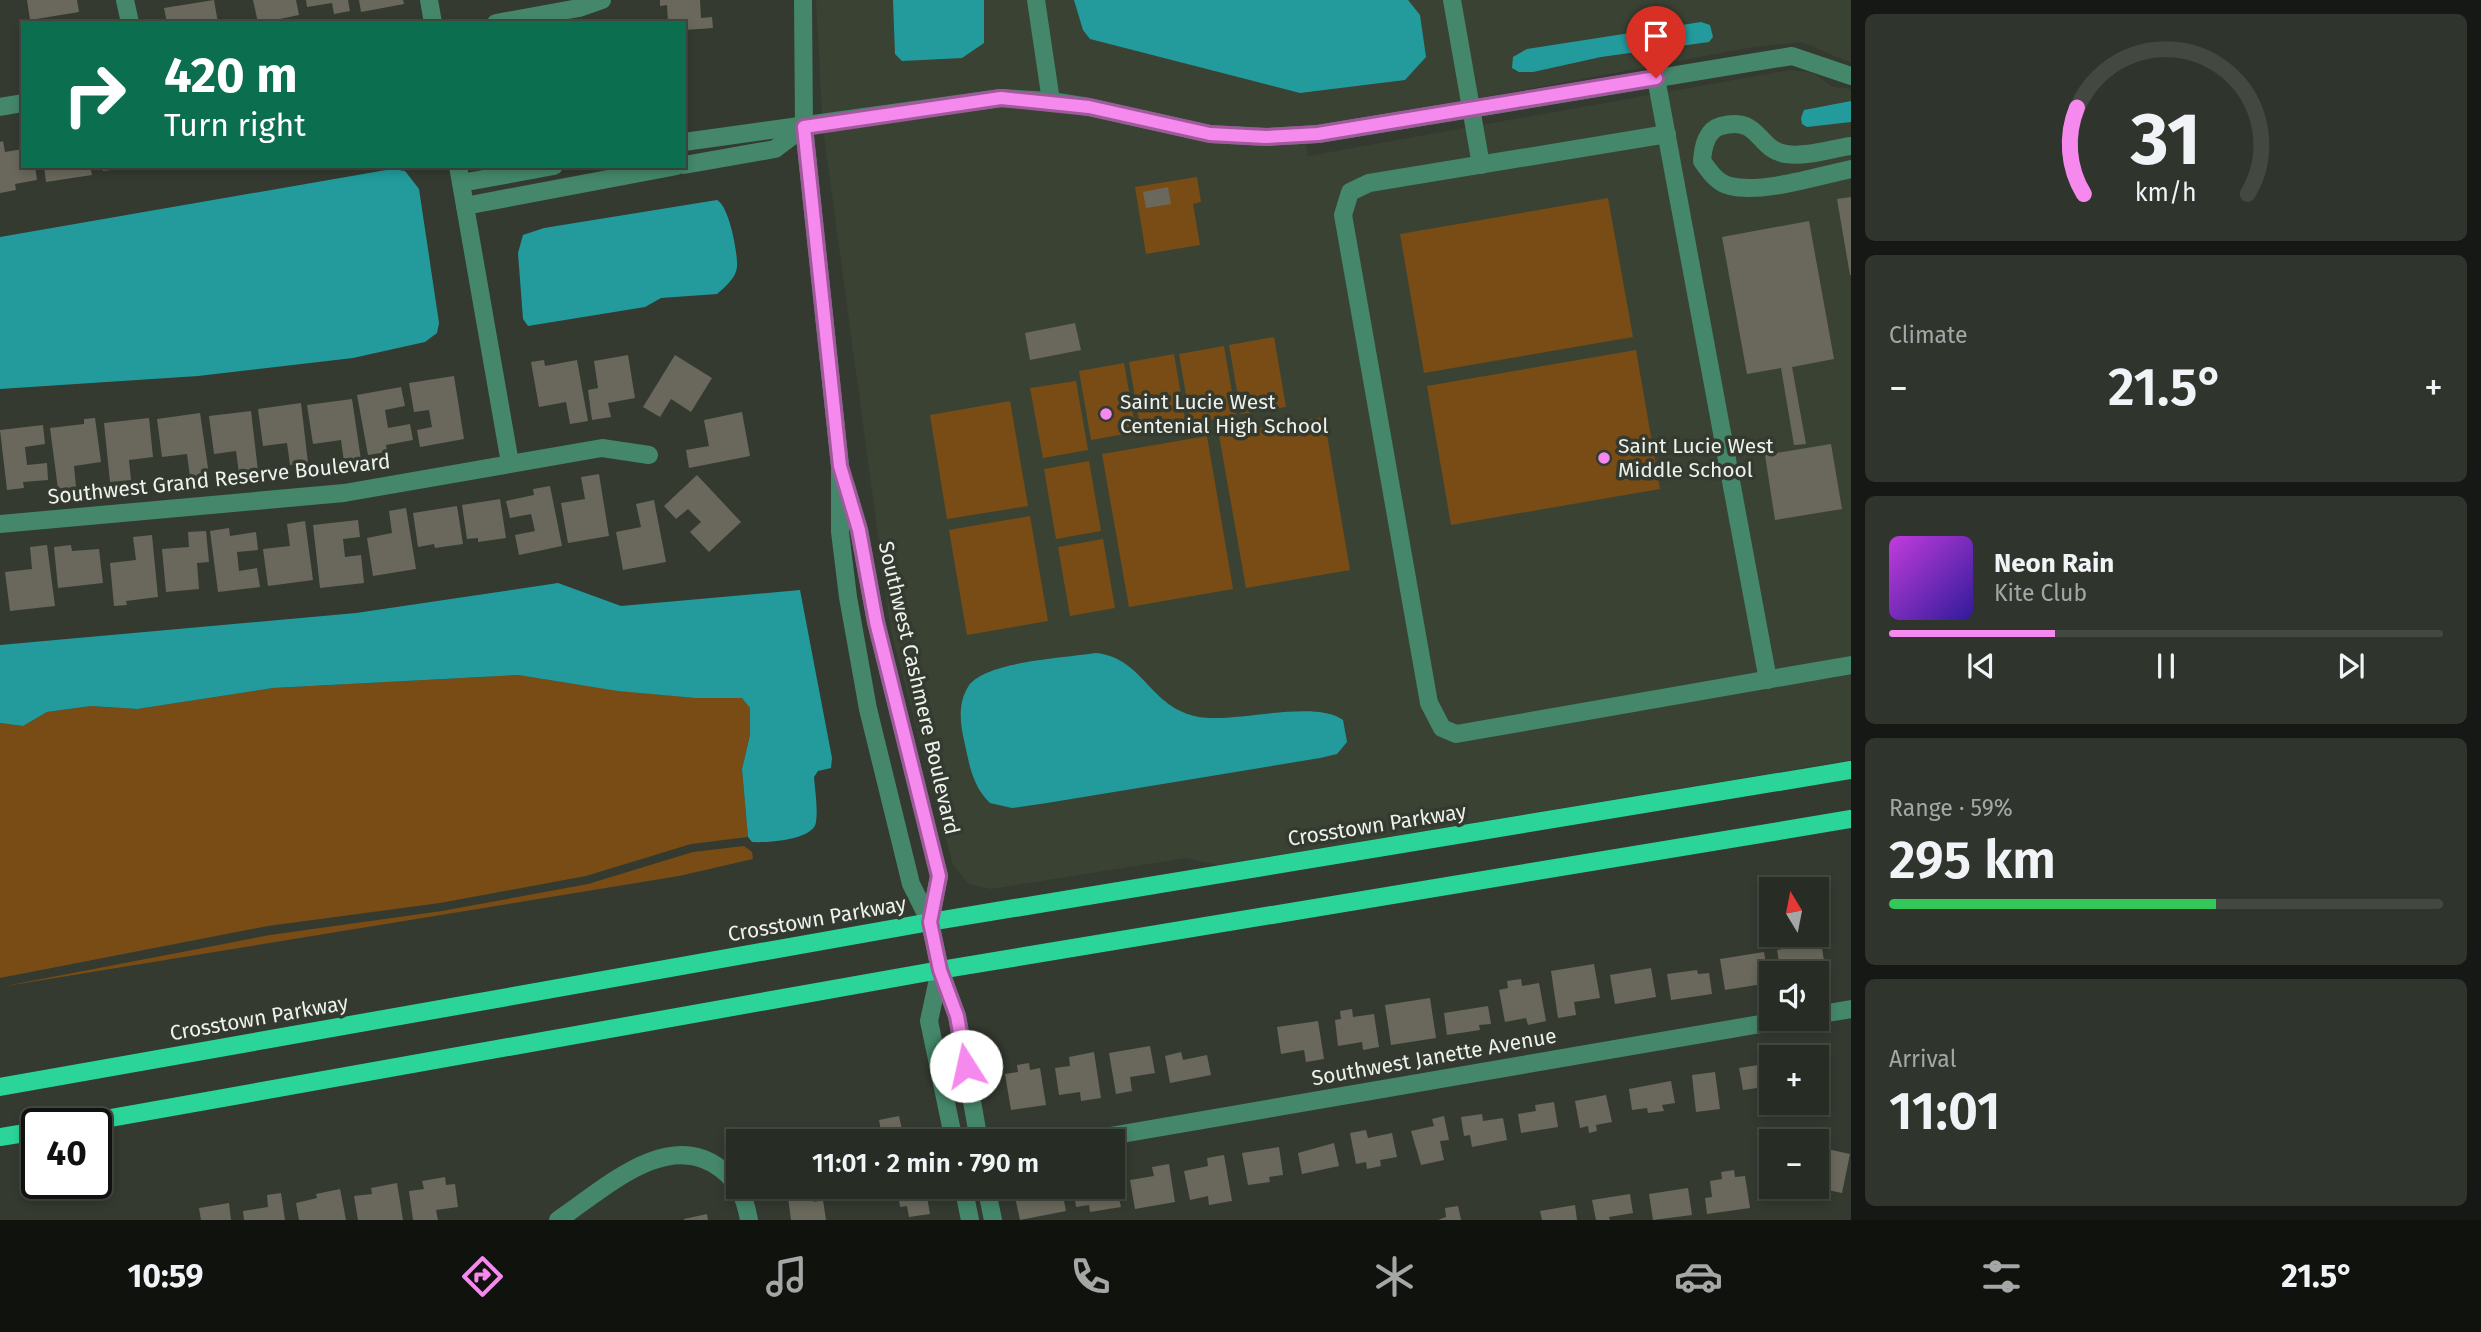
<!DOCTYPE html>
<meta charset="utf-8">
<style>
:root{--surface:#272c24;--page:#2f342c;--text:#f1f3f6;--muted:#a4a7a6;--line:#434841;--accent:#f689ee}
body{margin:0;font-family:"Fira Sans",sans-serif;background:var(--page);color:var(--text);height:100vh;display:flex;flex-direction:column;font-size:26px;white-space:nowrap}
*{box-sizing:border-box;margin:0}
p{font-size:23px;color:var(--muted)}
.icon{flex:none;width:38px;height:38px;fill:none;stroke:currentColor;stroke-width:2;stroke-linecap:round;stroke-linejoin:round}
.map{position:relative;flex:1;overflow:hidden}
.side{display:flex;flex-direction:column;gap:14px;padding:14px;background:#151814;width:630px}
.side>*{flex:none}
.top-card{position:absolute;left:21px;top:21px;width:665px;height:147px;border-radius:0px;box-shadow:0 4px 10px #0003,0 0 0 2px var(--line);background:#0b6e4f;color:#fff;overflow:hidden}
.needle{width:46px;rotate:350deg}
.tools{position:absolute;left:1759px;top:877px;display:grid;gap:14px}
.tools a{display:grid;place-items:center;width:70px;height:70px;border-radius:0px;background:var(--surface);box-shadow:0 4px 10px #0003,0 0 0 2px var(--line);font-size:35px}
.speed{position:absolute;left:21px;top:1108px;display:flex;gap:14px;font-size:35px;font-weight:700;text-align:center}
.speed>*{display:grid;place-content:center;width:91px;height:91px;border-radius:50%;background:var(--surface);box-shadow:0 4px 10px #0003,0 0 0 2px var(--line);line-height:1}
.speed .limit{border:4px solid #111;border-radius:10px;background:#fff;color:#111}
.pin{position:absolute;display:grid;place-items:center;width:60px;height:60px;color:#fff;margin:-72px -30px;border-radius:50% 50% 50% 0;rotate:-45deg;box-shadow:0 0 7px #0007}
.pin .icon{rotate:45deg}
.me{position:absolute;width:77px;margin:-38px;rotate:350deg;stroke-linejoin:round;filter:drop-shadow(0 0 5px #0008)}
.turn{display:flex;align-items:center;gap:24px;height:147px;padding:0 28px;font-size:32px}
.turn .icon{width:91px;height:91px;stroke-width:2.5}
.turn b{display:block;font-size:49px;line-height:60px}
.big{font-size:52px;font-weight:600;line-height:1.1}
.side .card{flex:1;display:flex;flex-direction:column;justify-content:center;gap:10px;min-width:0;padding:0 24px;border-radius:10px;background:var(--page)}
.side .dial{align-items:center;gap:0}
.dial svg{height:182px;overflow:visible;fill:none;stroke:var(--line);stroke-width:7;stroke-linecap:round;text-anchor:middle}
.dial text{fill:var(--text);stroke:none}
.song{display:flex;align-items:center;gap:21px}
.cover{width:84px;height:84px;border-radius:10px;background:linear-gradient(135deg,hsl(290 70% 55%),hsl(250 70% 35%))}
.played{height:7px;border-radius:4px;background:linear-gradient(90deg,var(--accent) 30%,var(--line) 30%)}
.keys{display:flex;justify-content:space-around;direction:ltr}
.heat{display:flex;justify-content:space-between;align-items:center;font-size:38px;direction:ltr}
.charge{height:10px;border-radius:5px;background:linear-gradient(90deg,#34c759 59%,var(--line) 0)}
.trip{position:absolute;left:726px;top:1129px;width:399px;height:70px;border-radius:0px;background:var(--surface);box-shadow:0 4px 10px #0003,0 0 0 2px var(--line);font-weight:600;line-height:70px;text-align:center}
.menu{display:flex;height:112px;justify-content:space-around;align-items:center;background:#10120e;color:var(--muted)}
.menu .icon{width:49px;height:49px}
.menu .on{color:var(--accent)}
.menu b{font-size:32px;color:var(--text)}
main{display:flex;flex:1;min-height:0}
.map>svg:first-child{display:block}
.built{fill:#3a4333}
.green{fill:#784c14}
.water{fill:#239b9d}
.building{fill:#6a685c}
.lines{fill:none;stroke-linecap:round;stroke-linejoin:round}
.minor{stroke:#44876a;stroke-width:18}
.major{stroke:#2bd59a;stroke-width:18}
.route-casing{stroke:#a0599b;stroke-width:18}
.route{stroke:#f689ee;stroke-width:12}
.poi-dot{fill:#f689ee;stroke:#343a30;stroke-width:2.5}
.labels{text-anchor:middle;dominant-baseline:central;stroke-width:7;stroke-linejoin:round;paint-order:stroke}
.poi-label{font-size:21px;fill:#eef2ec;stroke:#343a30;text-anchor:start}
.street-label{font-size:21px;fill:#eef2ec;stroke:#343a30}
</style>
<main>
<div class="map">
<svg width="1851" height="1220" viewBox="0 0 1851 1220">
<rect width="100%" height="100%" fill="#343a30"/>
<path class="built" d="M816 0H1851V63L1802 42 1753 47 1303 131 1308 156 1790 70 1813 73 1833 87 1851 89V760L1218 865 1186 858 991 889 969 884 953 865 891 631 823 128Z"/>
<g class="green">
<path d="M1197 177 1201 202 1193 204 1200 245 1146 254 1135 187Z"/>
<path d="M1608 198 1633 337 1424 373 1400 234Z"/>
<path d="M1274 337 1286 407 1241 414 1229 345Z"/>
<path d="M1224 346 1236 416 1191 423 1179 354Z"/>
<path d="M1636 350 1660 489 1451 525 1427 386Z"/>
<path d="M1174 354 1186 424 1141 431 1129 362Z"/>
<path d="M1124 363 1136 432 1091 440 1079 371Z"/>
<path d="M1076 381 1088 450 1043 458 1030 388Z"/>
<path d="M1010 401 1028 506 947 519 930 415Z"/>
<path d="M1324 417 1350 570 1246 588 1219 435Z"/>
<path d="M1207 436 1233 589 1129 607 1102 454Z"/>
<path d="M1089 461 1101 531 1056 539 1044 469Z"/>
<path d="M1030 516 1048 621 967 635 949 530Z"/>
<path d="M1103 539 1115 608 1070 616 1058 547Z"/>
<path d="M518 675C593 687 666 699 742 698L750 707V735L742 769 748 837 691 844 586 876 440 903 268 926 0 978V723L23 726 47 712 91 706 137 709 273 688Z"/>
<path d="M744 846 752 852 753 859 679 876 0 987 270 935 442 911 588 884 693 852Z"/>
</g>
<g class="water">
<path d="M893 0H984V43L962 58 902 61 895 54Z"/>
<path d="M1074 0H1408L1420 15 1426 57 1405 80 1300 93 1090 39 1083 30Z"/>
<path d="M1701 22 1710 25 1713 37 1709 42 1601 57 1533 72H1519L1512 68 1513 57 1527 49Z"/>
<path d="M1851 101V122L1807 127 1802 124 1801 118 1804 110Z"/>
<path d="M392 169 405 171 419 189 439 323 437 333 425 342 353 358 198 376 0 389V237Z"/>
<path d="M717 200C729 206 738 253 737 267 736 278 725 287 717 294L661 298 645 307 528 326 523 319 518 253 523 235 544 228Z"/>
<path d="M558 583 621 606 800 590 832 758 831 768 818 771 814 777C815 791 818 808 816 822 814 840 767 843 752 842L748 837 742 769 750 735V708L742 698H696L618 691 518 675 273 688 137 709 91 706 47 712 23 726 0 723V645L356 613Z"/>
<path d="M1096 653C1144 658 1149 708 1199 717 1238 723 1314 699 1343 720L1347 742 1337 754 1320 758 1047 803 1012 808 990 803C972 786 969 763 964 740 960 723 958 703 968 687 984 661 1066 658 1096 653Z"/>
</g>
<g class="building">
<path d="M27 0H77L79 12 30 20Z"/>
<path d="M214 0 218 23H167L164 8Z"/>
<path d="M253 0H296L299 15 275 20V23H258Z"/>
<path d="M306 0H348L350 11 334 14 332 3 307 7Z"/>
<path d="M359 0H403L404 4 361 12Z"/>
<path d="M660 0H700L701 18 712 17 713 28 684 30V23H668L667 5 660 6Z"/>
<path d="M3 141 5 152 23 149V166H35L37 180 15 184 16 190 0 193V142Z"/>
<path d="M44 166H90L92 175 46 182Z"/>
<path d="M103 166H126V168L103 171Z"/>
<path d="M1168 187 1171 204 1146 208 1143 192Z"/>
<path d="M1851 197V275H1850L1837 199Z"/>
<path d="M1809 221 1834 359 1792 367 1806 444 1794 445 1781 368 1747 374 1722 237Z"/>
<path d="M1075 323 1081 350 1030 360 1025 333Z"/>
<path d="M628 355 635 398 608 403 611 417 592 420 588 390 598 388 594 361Z"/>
<path d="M675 355 712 378 691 412 671 399 660 417 643 407Z"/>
<path d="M544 360 545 366 577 360 588 421 570 424 566 402 539 407 531 362Z"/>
<path d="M454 376 464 439 420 447 417 430 432 427 429 410 414 412 409 383Z"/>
<path d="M401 387 405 406 385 410 388 428 410 424 413 440 386 445 387 452 368 455 357 395Z"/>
<path d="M352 399 361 460 344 462 341 440 313 444 307 405Z"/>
<path d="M301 403 308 463 290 465 287 443 263 446 258 409Z"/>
<path d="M251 411 258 471 239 473 236 451 214 454 209 416Z"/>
<path d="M742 412 750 456 689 468 686 450 709 446 704 420Z"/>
<path d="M200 413 209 475 190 477 187 454 162 457 157 419Z"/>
<path d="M95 418 101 462 74 466 76 487 58 489 50 428 84 424V419Z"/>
<path d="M149 418 153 457 129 460 131 480 110 482 104 423Z"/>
<path d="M43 425 45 444 25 447 27 465 47 463 48 480 23 482 24 488 7 490 0 430Z"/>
<path d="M1831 444 1842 509 1775 520 1765 455Z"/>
<path d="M599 474 609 536 568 543 561 503 585 499 581 477Z"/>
<path d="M697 475 741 522 709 552 690 532 701 522 688 509 676 519 664 506Z"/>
<path d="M550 486 562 546 519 555 515 535 535 531 531 514 510 518 506 501 534 495 533 489Z"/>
<path d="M500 499 506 538 478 542V538L467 539 462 505Z"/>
<path d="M654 500 666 562 623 570 616 532 641 527 636 504Z"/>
<path d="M457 506 463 544 435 548 434 544 418 547 413 513Z"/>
<path d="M406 508 416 569 373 576 367 538 392 533 389 511Z"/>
<path d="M358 520 360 537 343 539 345 557 361 555 364 583 320 588 313 525Z"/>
<path d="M305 521 313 580 268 586 263 549 290 546 287 524Z"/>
<path d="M229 528 230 536 256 532 258 550 237 552 239 571 257 568 260 587 218 592 210 531Z"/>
<path d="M206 531 209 562 197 563 199 589 166 592 162 549 189 547 188 532Z"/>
<path d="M152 535 158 597 126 601 127 605 114 606 110 563 136 560 133 537Z"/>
<path d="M47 545 55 606 10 611 5 572 32 569 30 547Z"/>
<path d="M71 545 72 551 99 549 103 583 58 588 54 547Z"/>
<path d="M1821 942 1825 967 1781 973 1777 950Z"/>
<path d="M1764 952 1769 983 1725 990 1720 959Z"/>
<path d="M1594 964 1600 998 1574 1002 1576 1015 1558 1018 1551 971Z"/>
<path d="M1651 968 1656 997 1615 1004 1610 975Z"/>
<path d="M1697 970 1698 974 1709 973 1712 994 1671 1000 1667 974Z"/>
<path d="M1521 979 1522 986 1539 983 1546 1021 1528 1025 1526 1018 1505 1022 1499 990 1508 988 1507 981Z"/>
<path d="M1430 998 1436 1038 1391 1045 1385 1005Z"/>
<path d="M1488 1006 1491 1024 1479 1025 1480 1030 1447 1035 1444 1013Z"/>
<path d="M1352 1009 1353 1017 1374 1014 1379 1047 1363 1050 1362 1042 1338 1046 1335 1020 1341 1019 1340 1011Z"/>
<path d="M1318 1021 1324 1059 1306 1062 1304 1050 1281 1054 1277 1027Z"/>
<path d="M1150 1046 1155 1073 1130 1077 1132 1091 1116 1094 1109 1053Z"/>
<path d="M1094 1052 1101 1098 1081 1101 1080 1092 1059 1095 1055 1068 1070 1066 1069 1057Z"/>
<path d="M1181 1052 1183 1060 1207 1055 1211 1075 1170 1083 1165 1056Z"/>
<path d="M1029 1063 1030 1070 1040 1068 1046 1105 1011 1110 1005 1074 1018 1072 1017 1065Z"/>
<path d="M1771 1063V1086L1743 1090 1739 1068Z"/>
<path d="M1715 1072 1720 1109 1696 1112 1692 1075Z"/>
<path d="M1671 1081 1675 1103 1662 1105 1664 1111 1648 1113 1647 1108 1632 1110 1629 1089Z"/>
<path d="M1606 1095 1612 1122 1596 1125 1597 1131 1589 1133 1588 1126 1580 1128 1575 1101Z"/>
<path d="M1554 1102 1558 1127 1521 1133 1518 1114 1536 1111 1535 1105Z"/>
<path d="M1482 1114 1483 1121 1503 1118 1507 1140 1472 1147 1470 1135 1464 1136 1461 1117Z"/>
<path d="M899 1116 904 1138 912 1137 913 1141H883L879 1120Z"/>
<path d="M1444 1116 1449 1140 1440 1141 1444 1160 1421 1165 1411 1131 1434 1126 1432 1119Z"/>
<path d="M1366 1130 1368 1138 1392 1133 1397 1157 1380 1160 1381 1166 1367 1169 1366 1162 1356 1164 1350 1133Z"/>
<path d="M815 1133 816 1141H774V1140Z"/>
<path d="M1334 1143 1339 1166 1302 1174 1298 1153Z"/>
<path d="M1279 1147 1283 1175 1269 1177 1270 1182 1248 1185 1242 1153Z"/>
<path d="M1827 1149 1850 1154 1842 1193 1818 1188Z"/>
<path d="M1224 1155 1232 1201 1209 1205 1208 1196 1190 1200 1184 1171 1208 1166 1207 1158Z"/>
<path d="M1169 1164 1175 1202 1135 1209 1130 1180 1154 1176 1152 1167Z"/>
<path d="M1734 1170 1735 1177 1745 1176 1750 1208 1707 1214 1705 1198 1712 1197 1710 1181 1722 1179 1721 1172Z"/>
<path d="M1771 1171V1186L1783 1188 1761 1191 1758 1172Z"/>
<path d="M1113 1172 1121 1207 1090 1212 1089 1205 1076 1207 1073 1186H1113Z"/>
<path d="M445 1177 446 1185 455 1184 458 1207 436 1210 438 1220H413L409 1191 424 1189 422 1181Z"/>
<path d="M397 1183 403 1220H358L354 1196 372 1194 371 1188Z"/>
<path d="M897 1186H925L930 1214 909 1217 907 1206 900 1207Z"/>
<path d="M1061 1186 1066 1211 1020 1220 1015 1197Z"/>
<path d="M1784 1186H1801L1803 1198 1786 1201Z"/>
<path d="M1688 1188 1692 1215 1653 1220 1649 1194Z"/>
<path d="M340 1189 346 1220H299L296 1203 317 1198 316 1194Z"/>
<path d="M281 1193 285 1220H244L243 1211 268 1207 267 1195Z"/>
<path d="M812 1193 814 1202 823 1200 826 1220H791L788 1197Z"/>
<path d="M1630 1194 1633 1213 1609 1217 1610 1220H1596L1592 1200Z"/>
<path d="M229 1203 231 1220H201L199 1208Z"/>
<path d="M1575 1205 1577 1220H1542L1540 1211Z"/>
<path d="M1458 1206 1461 1220H1438L1446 1217 1445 1208Z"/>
<path d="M707 1214 708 1220H684V1219Z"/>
</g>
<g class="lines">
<g class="minor">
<path d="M125 0 130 23"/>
<path d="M429 0 433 23"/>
<path d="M803 0 804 127 840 466V532L848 597 868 709 911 884 930 922 940 970 957 1016 979 1141"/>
<path d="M1036 0 1051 101"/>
<path d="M1452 0 1481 165"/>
<path d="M496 23 579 8 602 0"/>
<path d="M1656 78 1768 680"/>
<path d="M0 107 23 103"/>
<path d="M1667 134 1369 183 1350 192 1343 215 1429 703 1442 728 1456 734 1851 665"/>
<path d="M684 142 1001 98 1051 101 1089 107 1210 134 1266 137 1318 134 1792 56 1851 76"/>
<path d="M1851 146C1830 149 1807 157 1786 154 1757 150 1760 115 1721 126 1706 130 1703 147 1702 161 1709 171 1717 183 1730 186 1762 194 1818 176 1851 169"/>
<path d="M684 165 775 149 804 127"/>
<path d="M458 166 510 463"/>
<path d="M461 183 554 166"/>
<path d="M465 206 677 166"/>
<path d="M846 486 859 530 876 622 939 876 930 922"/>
<path d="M0 524 344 493 602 448 649 455"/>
<path d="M940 970 929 1021 954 1141"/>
<path d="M1816 1015 1851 1009"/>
<path d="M1081 1141 1795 1018"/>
<path d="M963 1186 970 1220"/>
<path d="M986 1186 993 1220"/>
<path d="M558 1220C603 1190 668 1127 721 1169 739 1183 745 1198 749 1220"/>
</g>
<g class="major">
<path d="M0 1087 930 922 1851 770"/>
<path d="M77 1124 940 970 1851 819"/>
<path d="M0 1137 37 1131"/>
</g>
</g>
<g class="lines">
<g class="route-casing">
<path id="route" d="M966 1066 957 1016 940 970 930 922 939 876 876 622 859 530 840 466 804 127 1001 98 1089 107 1210 134 1266 137 1318 134 1656 78"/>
</g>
<use href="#route" class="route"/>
</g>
<g class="poi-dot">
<circle cx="1106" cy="414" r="7"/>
<circle cx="1604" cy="458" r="7"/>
</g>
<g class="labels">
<g class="poi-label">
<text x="1120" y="402">Saint Lucie West<tspan x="1120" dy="24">Centenial High School</tspan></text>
<text x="1618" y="446">Saint Lucie West<tspan x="1618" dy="24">Middle School</tspan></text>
</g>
<g class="street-label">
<text transform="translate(219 479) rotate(-6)">Southwest Grand Reserve Boulevard</text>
<text transform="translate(919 688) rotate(77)">Southwest Cashmere Boulevard</text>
<text transform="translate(1377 825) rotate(-9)">Crosstown Parkway</text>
<text transform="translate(817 919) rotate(-10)">Crosstown Parkway</text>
<text transform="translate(259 1018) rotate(-10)">Crosstown Parkway</text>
<text transform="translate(1434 1057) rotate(-10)">Southwest Janette Avenue</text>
</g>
</g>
</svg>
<div class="tools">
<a><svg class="needle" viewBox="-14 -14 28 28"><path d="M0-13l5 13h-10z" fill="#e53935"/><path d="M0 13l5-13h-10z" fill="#a4a7a6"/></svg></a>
<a><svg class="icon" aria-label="sound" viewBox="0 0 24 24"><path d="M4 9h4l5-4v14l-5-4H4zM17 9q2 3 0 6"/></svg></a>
<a>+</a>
<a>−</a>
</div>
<div class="speed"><div class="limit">40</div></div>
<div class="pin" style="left:1656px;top:78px;background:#d93025"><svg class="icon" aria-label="arrive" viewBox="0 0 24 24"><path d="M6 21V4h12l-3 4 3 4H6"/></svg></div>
<svg class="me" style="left:966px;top:1066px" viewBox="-20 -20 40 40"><circle r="19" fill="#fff"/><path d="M0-13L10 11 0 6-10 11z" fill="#f689ee"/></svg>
<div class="trip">11:01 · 2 min · 790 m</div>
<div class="top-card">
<div class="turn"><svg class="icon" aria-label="right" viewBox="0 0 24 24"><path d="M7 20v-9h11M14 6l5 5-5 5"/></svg><div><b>420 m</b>Turn right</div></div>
</div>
</div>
<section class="side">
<div class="card dial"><svg viewBox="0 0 100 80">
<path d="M14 69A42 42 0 1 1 86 69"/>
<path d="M14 69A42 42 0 0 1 11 31" stroke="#f689ee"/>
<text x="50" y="56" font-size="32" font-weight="700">31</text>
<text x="50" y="72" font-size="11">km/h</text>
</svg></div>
<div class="card"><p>Climate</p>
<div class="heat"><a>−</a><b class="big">21.5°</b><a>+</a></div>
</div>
<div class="card">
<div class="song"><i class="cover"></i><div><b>Neon Rain</b><p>Kite Club</p></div></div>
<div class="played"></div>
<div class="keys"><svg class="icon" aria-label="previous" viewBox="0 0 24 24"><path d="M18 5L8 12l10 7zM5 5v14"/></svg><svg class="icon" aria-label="pause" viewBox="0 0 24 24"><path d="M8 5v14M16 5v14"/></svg><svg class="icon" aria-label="next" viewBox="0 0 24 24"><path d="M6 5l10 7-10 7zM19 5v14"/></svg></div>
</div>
<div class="card"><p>Range · 59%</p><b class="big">295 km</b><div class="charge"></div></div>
<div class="card"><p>Arrival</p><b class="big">11:01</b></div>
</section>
</main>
<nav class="menu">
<b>10:59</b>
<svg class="icon on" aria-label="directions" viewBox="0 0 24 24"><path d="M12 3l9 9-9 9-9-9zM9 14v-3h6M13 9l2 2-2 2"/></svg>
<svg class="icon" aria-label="music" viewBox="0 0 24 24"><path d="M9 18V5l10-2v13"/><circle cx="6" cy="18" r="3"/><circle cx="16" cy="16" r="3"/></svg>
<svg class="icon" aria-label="phone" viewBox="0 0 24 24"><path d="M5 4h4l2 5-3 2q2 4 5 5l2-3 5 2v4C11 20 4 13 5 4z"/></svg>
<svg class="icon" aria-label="climate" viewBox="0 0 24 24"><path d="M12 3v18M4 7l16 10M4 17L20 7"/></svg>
<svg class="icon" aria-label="car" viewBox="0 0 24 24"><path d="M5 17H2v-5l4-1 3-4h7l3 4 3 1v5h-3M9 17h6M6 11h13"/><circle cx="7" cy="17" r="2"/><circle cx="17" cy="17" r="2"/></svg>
<svg class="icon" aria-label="filters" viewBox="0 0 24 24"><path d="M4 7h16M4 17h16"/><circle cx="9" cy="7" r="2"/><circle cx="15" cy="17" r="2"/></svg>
<b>21.5°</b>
</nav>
